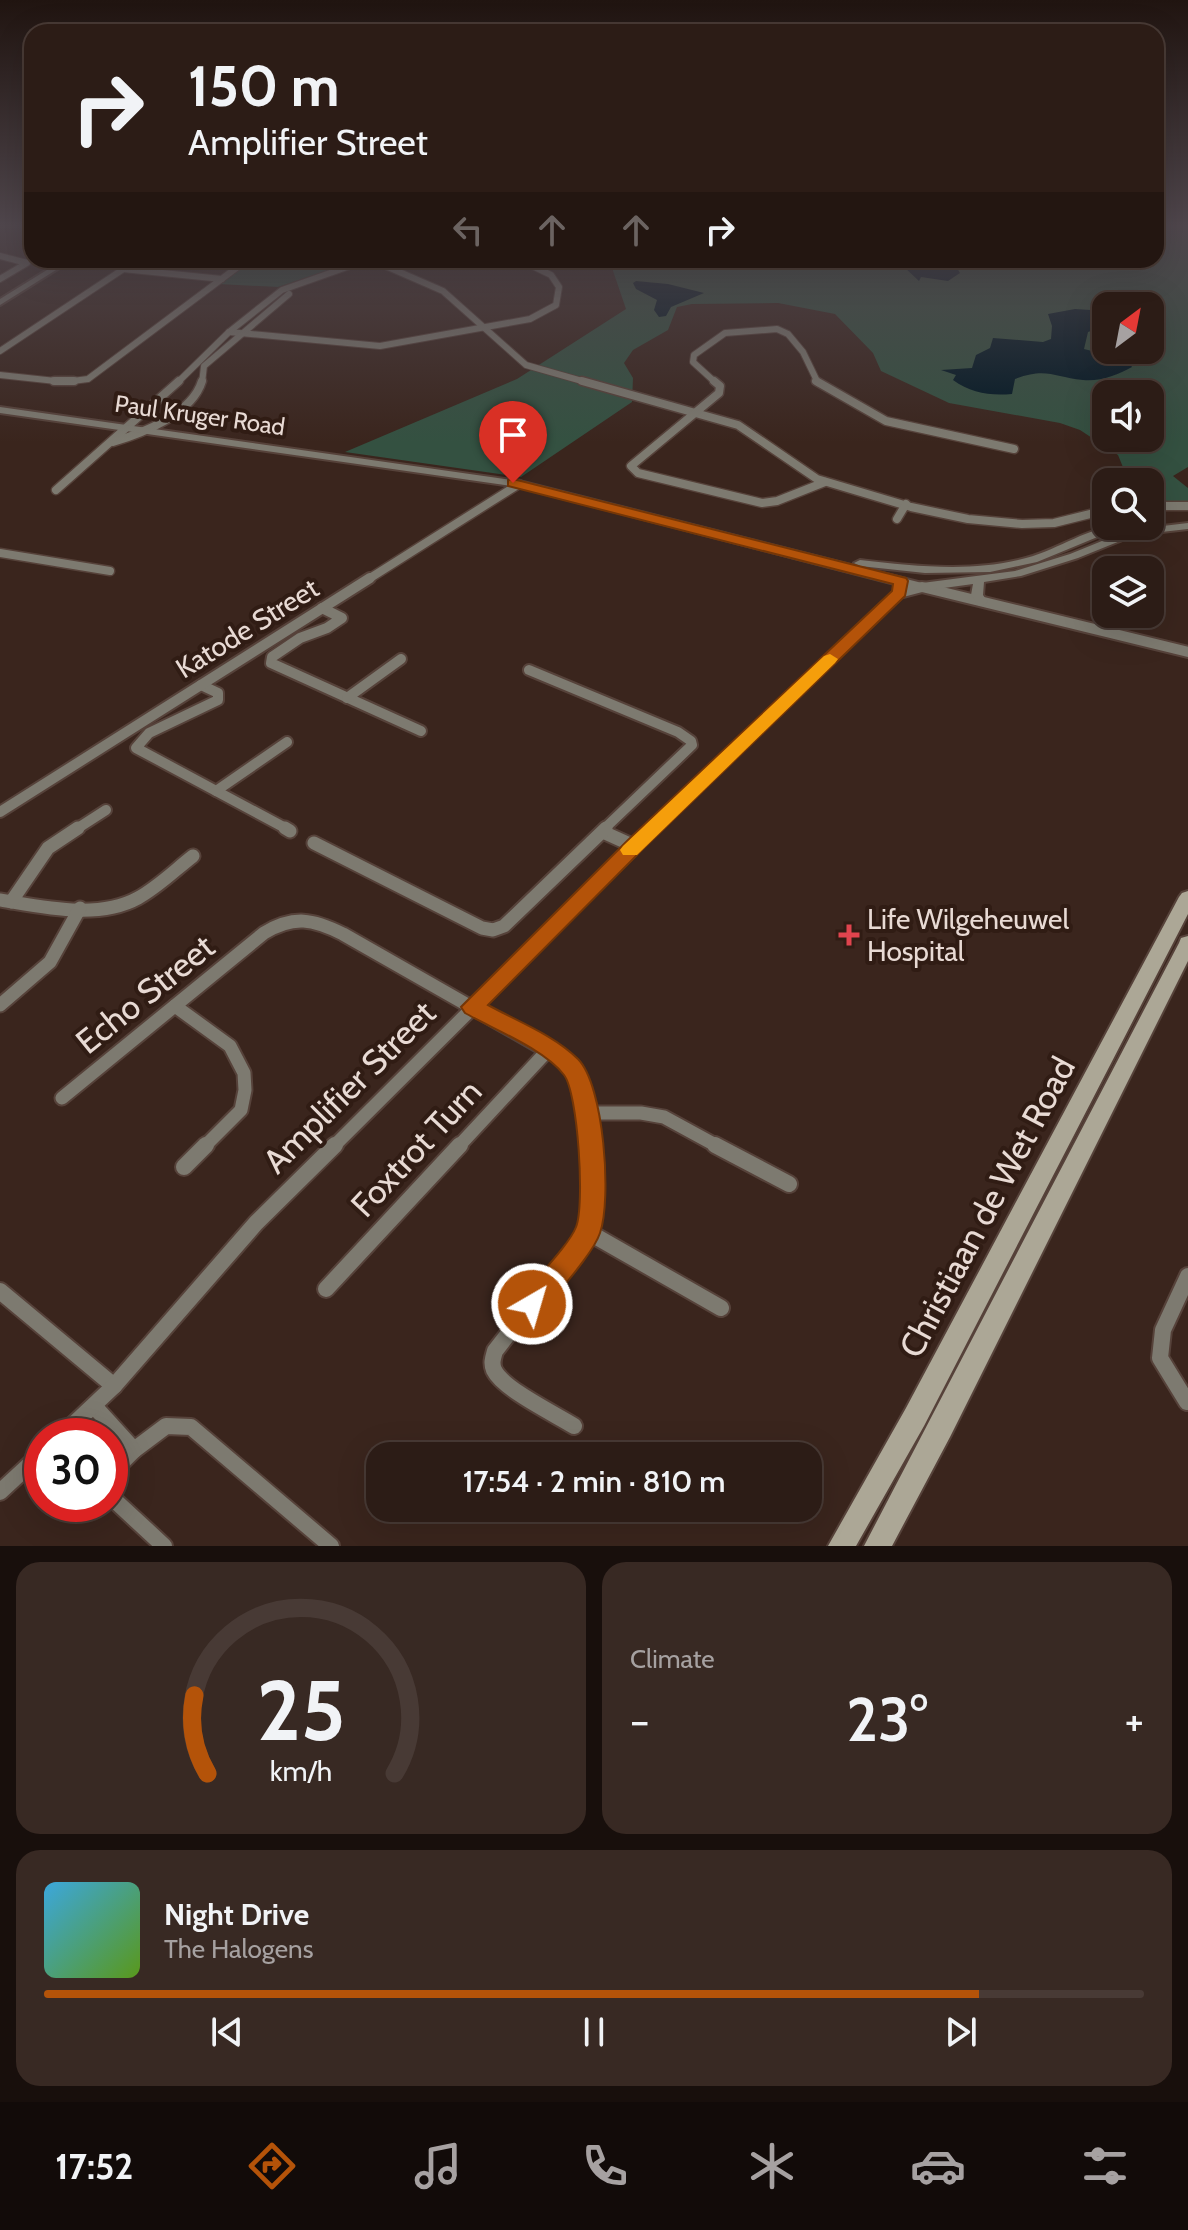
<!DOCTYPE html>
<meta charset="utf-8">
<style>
:root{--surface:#2c1c16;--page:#382923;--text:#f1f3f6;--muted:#a6a1a1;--line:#483a35;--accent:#b45309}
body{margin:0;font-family:Cabin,sans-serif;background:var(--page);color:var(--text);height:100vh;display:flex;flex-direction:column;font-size:30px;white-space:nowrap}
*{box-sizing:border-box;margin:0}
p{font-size:26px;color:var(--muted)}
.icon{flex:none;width:44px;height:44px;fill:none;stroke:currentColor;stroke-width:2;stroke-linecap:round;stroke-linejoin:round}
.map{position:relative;height:1546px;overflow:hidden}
.sheet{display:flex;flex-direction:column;gap:16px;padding:16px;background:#180f0c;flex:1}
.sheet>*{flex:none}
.guide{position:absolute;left:24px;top:24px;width:1140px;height:244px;border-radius:24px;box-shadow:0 8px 32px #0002,0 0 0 2px var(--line);background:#2c1c16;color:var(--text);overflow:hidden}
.needle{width:52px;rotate:32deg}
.fabs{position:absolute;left:1092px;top:292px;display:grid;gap:16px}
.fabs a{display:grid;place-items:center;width:72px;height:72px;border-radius:16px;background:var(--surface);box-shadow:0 8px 32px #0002,0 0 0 2px var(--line);font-size:40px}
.speed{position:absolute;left:24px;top:1418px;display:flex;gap:16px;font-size:40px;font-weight:700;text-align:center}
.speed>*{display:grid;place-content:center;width:104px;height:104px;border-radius:50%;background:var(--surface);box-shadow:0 8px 32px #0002,0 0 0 2px var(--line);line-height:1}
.speed .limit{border:12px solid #d22;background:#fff;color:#111}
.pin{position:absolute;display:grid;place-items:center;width:68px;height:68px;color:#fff;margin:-82px -34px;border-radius:50% 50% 50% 0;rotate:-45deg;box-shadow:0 0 8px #0007}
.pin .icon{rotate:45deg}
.me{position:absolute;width:88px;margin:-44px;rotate:38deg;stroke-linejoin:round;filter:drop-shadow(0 0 6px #0008)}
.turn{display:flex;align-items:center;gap:28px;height:168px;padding:0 32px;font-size:36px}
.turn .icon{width:104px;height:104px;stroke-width:2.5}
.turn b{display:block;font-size:56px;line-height:68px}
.lanes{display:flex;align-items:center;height:76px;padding:0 32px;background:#0003;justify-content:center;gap:40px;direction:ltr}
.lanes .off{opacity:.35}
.big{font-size:60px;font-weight:600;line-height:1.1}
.sheet .widget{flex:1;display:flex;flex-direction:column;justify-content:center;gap:12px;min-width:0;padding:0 28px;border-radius:24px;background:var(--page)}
.sheet .dial{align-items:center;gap:0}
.dial svg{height:208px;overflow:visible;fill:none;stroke:var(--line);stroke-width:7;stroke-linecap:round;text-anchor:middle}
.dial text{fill:var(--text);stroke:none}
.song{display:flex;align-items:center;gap:24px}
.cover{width:96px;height:96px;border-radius:12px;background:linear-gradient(135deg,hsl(200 70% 55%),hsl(90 70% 35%))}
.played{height:8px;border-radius:4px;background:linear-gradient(90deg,var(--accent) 85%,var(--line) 85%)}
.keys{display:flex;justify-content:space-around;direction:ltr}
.heat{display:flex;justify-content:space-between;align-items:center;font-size:44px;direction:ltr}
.sheet .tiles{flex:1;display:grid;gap:16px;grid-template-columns:1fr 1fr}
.widget:last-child{grid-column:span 2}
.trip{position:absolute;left:366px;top:1442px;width:456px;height:80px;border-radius:24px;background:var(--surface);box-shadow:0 8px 32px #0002,0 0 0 2px var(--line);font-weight:600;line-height:80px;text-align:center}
.tabs{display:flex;height:128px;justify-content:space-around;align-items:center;background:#120b09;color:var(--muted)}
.tabs .icon{width:56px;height:56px}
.tabs .on{color:var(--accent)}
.tabs b{font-size:36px;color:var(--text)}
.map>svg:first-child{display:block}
.green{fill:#345141;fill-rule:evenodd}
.water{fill:#001824}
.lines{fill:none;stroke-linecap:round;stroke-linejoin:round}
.minor-far4-casing{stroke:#56423a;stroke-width:8}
.minor-far3-casing{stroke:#56423a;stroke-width:11}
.minor-far2-casing{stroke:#56423a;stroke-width:14}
.minor-far1-casing{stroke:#56423a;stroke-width:17}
.minor-casing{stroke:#56423a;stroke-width:20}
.tertiary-casing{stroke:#56423a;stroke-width:4}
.secondary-casing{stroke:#56423a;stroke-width:4}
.minor-far4{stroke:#7d7a70;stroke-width:6}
.minor-far3{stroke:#7d7a70;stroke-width:8}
.minor-far2{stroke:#7d7a70;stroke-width:10}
.minor-far1{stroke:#7d7a70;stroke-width:13}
.minor{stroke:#7d7a70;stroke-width:16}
.tertiary{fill:#7d7a70;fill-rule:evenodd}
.secondary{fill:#aca796;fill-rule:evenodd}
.route{fill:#b45309;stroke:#753606;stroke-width:2}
.slow{fill:#f59e0b}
.health-dot{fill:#e0444e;stroke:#301c14;stroke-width:3}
.labels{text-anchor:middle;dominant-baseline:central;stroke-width:8;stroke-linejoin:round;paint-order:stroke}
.far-street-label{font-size:24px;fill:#e8dad4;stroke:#301c14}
.street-label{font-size:28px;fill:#e8dad4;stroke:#301c14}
.poi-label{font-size:28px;fill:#e8dad4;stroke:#301c14;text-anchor:start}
.near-street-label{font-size:34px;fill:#e8dad4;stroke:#301c14}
</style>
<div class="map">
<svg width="1188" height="1546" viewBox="0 0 1188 1546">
<rect width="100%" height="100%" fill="#3a251d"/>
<g class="green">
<path d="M1156 226H1188V467L1173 476 1188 488V502L1150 500V482H1129L1118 455 1080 430 1060 423 949 403 881 371 873 353 835 314 778 303 692 304 677 307 668 330 633 350 624 363 633 378 632 402 521 477 345 452 517 379 626 309 611 265 615 260H1156ZM1106 306H1150V350H1106ZM1106 394H1150V438H1106Z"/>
<path d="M250 260H358L278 287 218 284Z"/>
</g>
<g class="water">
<path d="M869 260H962L973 263 957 268 960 273 948 281 921 277 919 281 904 267Z"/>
<path d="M636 281 668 284 704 293 671 307 666 316 659 317 654 310 657 300 636 289 633 283Z"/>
<path d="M1075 309 1106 311V326L1088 332 1084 349 1128 360 1132 367C1118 375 1099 382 1083 380 1054 377 1046 367 1015 379L1012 394C990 396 971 393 953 380L956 375 941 370 972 368 976 355 990 348 993 338 1043 342 1051 339 1052 326 1048 314Z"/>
</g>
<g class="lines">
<g class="minor-far4-casing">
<g id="minor-far4">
<path d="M0 256 27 263 0 279"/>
<path d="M381 264 443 291 526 365 589 383"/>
<path d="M123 269 222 279"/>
<path d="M229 332 380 346 530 319 556 305 559 287 551 275 520 260"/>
<path d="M0 351 137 260"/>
<path d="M0 375 65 382 88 379 247 260"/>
<path d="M177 383 229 332 282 290 364 261"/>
<path d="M202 383 204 366 289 294"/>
<path d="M716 383 693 362 694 355 725 333 777 329 788 334 803 352 818 383"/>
</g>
</g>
<g class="minor-far3-casing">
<g id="minor-far3">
<path d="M54 381H74"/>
<path d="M582 381 738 425 817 479 911 507 968 519 1022 524 1054 523 1106 510"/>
<path d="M714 381 720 386 719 393 631 466 638 473 762 503 777 501 825 482"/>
<path d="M816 381 886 421 1014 449"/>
<path d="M113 442C143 433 192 414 202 381"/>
<path d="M56 490 179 381"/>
<path d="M1150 506H1188"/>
<path d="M897 519 906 504"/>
<path d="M0 553 110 571"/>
<path d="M367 580 519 484"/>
</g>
</g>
<g class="minor-far2-casing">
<g id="minor-far2">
<path d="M322 608 342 618 327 628 300 638 272 657 271 663 421 731"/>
<path d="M529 670 678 732 691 741 692 745 603 830"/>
<path d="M201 685 218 693V700L149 733 136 748 289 830"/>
<path d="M347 698 401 659"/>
<path d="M216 791 287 742"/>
<path d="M0 812 370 578"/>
<path d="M75 830 106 810"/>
<path d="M651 830 899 593 922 587 1188 652"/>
</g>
</g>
<g class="minor-far1-casing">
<g id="minor-far1">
<path d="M285 828 290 831"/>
<path d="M603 832 634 846"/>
<path d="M314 843 482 928 493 930 504 926 606 828"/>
<path d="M0 900C43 907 98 920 138 898 158 887 175 870 193 856"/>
<path d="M11 902 48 848 78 828"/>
<path d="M0 1005 50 962 80 908"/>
<path d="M175 1006 230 1046 244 1073 245 1090 241 1110 204 1147"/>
<path d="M62 1098 264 933C294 915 313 919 343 934L564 1060C587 1081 588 1117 591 1147"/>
<path d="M587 1113H641L664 1117 719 1147"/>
<path d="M333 1147 653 828"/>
<path d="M458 1147 549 1049"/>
</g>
</g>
<g class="minor-casing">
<g id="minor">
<path d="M715 1145 789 1184"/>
<path d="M184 1167 206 1145"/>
<path d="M588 1232 721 1308"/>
<path d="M326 1289 460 1145"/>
<path d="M0 1291 114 1386"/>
<path d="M1187 1402 1160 1358 1163 1330 1188 1276"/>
<path d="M94 1406 134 1450 166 1426 191 1427 331 1546"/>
<path d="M574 1426C555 1414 503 1389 494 1370 491 1363 493 1358 495 1351L588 1232 592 1198 591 1145"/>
<path d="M61 1436 114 1386 256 1223 335 1145"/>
<path d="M110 1474 134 1450"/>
<path d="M0 1492 42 1453"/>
<path d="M110 1496 164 1546"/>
</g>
</g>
<g class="tertiary-casing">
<g id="tertiary">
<path d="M63 260H72L0 305V299Z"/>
<path d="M0 407 519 481 922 583 1015 571 1070 554 1129 530 1188 523V529L1135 535 1078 558 1021 576 984 582 983 595 988 602 982 606 978 605 971 595 973 584 922 591 519 487 0 413Z"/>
<path d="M1124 526 1037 562 990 572 925 573 860 566 854 563 860 560C915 566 972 573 1026 558 1061 549 1087 526 1124 526Z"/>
</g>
</g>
<g class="secondary-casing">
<g id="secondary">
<path d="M1188 891V914L924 1426 856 1546H828L906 1408 1179 897 1182 893Z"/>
<path d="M1188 936V961L950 1437 892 1546H864L1179 943 1181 938Z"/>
</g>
</g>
<use href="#minor-far4" class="minor-far4"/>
<use href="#minor-far3" class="minor-far3"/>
<use href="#minor-far2" class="minor-far2"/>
<use href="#minor-far1" class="minor-far1"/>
<use href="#minor" class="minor"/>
<use href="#tertiary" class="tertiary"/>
<use href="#secondary" class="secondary"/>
</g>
<linearGradient id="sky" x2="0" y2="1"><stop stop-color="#201410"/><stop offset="0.51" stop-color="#4f464c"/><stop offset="1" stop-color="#4f464c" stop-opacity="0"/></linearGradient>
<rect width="1188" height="442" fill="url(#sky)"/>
<path class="route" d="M513 479 906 578 908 581 905 596 641 851 488 1005C517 1021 554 1035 578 1059 604 1085 612 1199 600 1233 593 1254 557 1293 542 1313L532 1316 523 1313 519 1304 523 1295C536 1278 569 1245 576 1227 585 1205 578 1093 564 1075 544 1049 493 1029 465 1013L461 1007 627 841 892 591 893 584 508 486V480Z"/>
<path class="slow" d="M830 654 838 659 835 663 637 855H623L620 850 623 846 824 656Z"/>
<path class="health-dot" d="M845 923h8v8h8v8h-8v8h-8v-8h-8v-8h8z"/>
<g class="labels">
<g class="far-street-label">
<text transform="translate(200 415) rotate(8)">Paul Kruger Road</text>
</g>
<g class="street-label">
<text transform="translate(247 628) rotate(-32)">Katode Street</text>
</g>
<g class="poi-label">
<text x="867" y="919">Life Wilgeheuwel<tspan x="867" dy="32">Hospital</tspan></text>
</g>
<g class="near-street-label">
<text transform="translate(145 994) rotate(-39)">Echo Street</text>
<text transform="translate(349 1087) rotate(-45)">Amplifier Street</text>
<text transform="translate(416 1148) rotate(-47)">Foxtrot Turn</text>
<text transform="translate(987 1207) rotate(-62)">Christiaan de Wet Road</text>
</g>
</g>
</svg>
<div class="fabs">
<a><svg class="needle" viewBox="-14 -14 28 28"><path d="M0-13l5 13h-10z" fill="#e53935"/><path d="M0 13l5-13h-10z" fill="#a6a1a1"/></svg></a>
<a><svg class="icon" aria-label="sound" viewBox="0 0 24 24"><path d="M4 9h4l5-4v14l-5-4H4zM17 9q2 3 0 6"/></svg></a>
<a><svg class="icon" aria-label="search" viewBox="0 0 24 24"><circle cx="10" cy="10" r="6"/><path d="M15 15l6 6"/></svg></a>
<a><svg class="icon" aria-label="layers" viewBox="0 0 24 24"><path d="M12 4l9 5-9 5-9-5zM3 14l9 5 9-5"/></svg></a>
</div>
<div class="speed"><div class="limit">30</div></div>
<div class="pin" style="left:513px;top:483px;background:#d93025"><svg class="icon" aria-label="arrive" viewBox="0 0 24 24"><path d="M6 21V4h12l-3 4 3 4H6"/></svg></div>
<svg class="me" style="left:532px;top:1304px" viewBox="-20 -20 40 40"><circle r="17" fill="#b45309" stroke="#fff" stroke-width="3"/><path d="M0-11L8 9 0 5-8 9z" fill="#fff"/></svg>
<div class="trip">17:54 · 2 min · 810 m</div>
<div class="guide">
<div class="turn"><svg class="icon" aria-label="right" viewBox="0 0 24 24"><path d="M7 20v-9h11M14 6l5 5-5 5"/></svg><div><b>150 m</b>Amplifier Street</div></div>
<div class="lanes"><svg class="icon off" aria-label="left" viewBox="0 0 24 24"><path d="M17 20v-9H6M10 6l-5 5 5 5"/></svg><svg class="icon off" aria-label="ahead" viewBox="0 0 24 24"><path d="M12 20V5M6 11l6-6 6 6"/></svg><svg class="icon off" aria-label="ahead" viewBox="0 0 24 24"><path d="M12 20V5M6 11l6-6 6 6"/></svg><svg class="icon" aria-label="right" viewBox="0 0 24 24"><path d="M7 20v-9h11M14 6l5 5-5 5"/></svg></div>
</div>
</div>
<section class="sheet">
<div class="tiles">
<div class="widget dial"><svg viewBox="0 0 100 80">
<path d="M14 69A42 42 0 1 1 86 69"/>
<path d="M14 69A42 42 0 0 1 9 39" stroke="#b45309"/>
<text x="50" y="56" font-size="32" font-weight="700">25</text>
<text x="50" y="72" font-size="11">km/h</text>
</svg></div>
<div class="widget"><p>Climate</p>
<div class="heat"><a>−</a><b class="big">23°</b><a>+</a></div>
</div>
<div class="widget">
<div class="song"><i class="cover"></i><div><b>Night Drive</b><p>The Halogens</p></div></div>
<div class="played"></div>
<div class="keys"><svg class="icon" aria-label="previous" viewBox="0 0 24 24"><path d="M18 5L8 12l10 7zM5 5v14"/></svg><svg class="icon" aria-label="pause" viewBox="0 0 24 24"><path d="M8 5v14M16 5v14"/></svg><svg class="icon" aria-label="next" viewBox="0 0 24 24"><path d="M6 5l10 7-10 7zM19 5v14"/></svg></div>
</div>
</div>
</section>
<nav class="tabs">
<b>17:52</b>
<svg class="icon on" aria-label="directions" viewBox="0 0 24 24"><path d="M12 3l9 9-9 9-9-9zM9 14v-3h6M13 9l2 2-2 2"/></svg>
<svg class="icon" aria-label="music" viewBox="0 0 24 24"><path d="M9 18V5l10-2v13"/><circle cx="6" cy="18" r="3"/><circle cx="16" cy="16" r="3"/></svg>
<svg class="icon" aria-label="phone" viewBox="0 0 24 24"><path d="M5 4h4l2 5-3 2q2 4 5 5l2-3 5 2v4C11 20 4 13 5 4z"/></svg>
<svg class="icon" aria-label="climate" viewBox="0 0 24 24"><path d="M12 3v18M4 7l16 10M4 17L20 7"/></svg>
<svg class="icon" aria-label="car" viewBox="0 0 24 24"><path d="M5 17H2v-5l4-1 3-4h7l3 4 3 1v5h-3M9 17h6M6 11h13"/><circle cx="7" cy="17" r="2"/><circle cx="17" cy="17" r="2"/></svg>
<svg class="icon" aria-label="filters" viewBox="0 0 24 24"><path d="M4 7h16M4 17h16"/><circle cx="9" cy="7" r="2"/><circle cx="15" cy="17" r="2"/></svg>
</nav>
